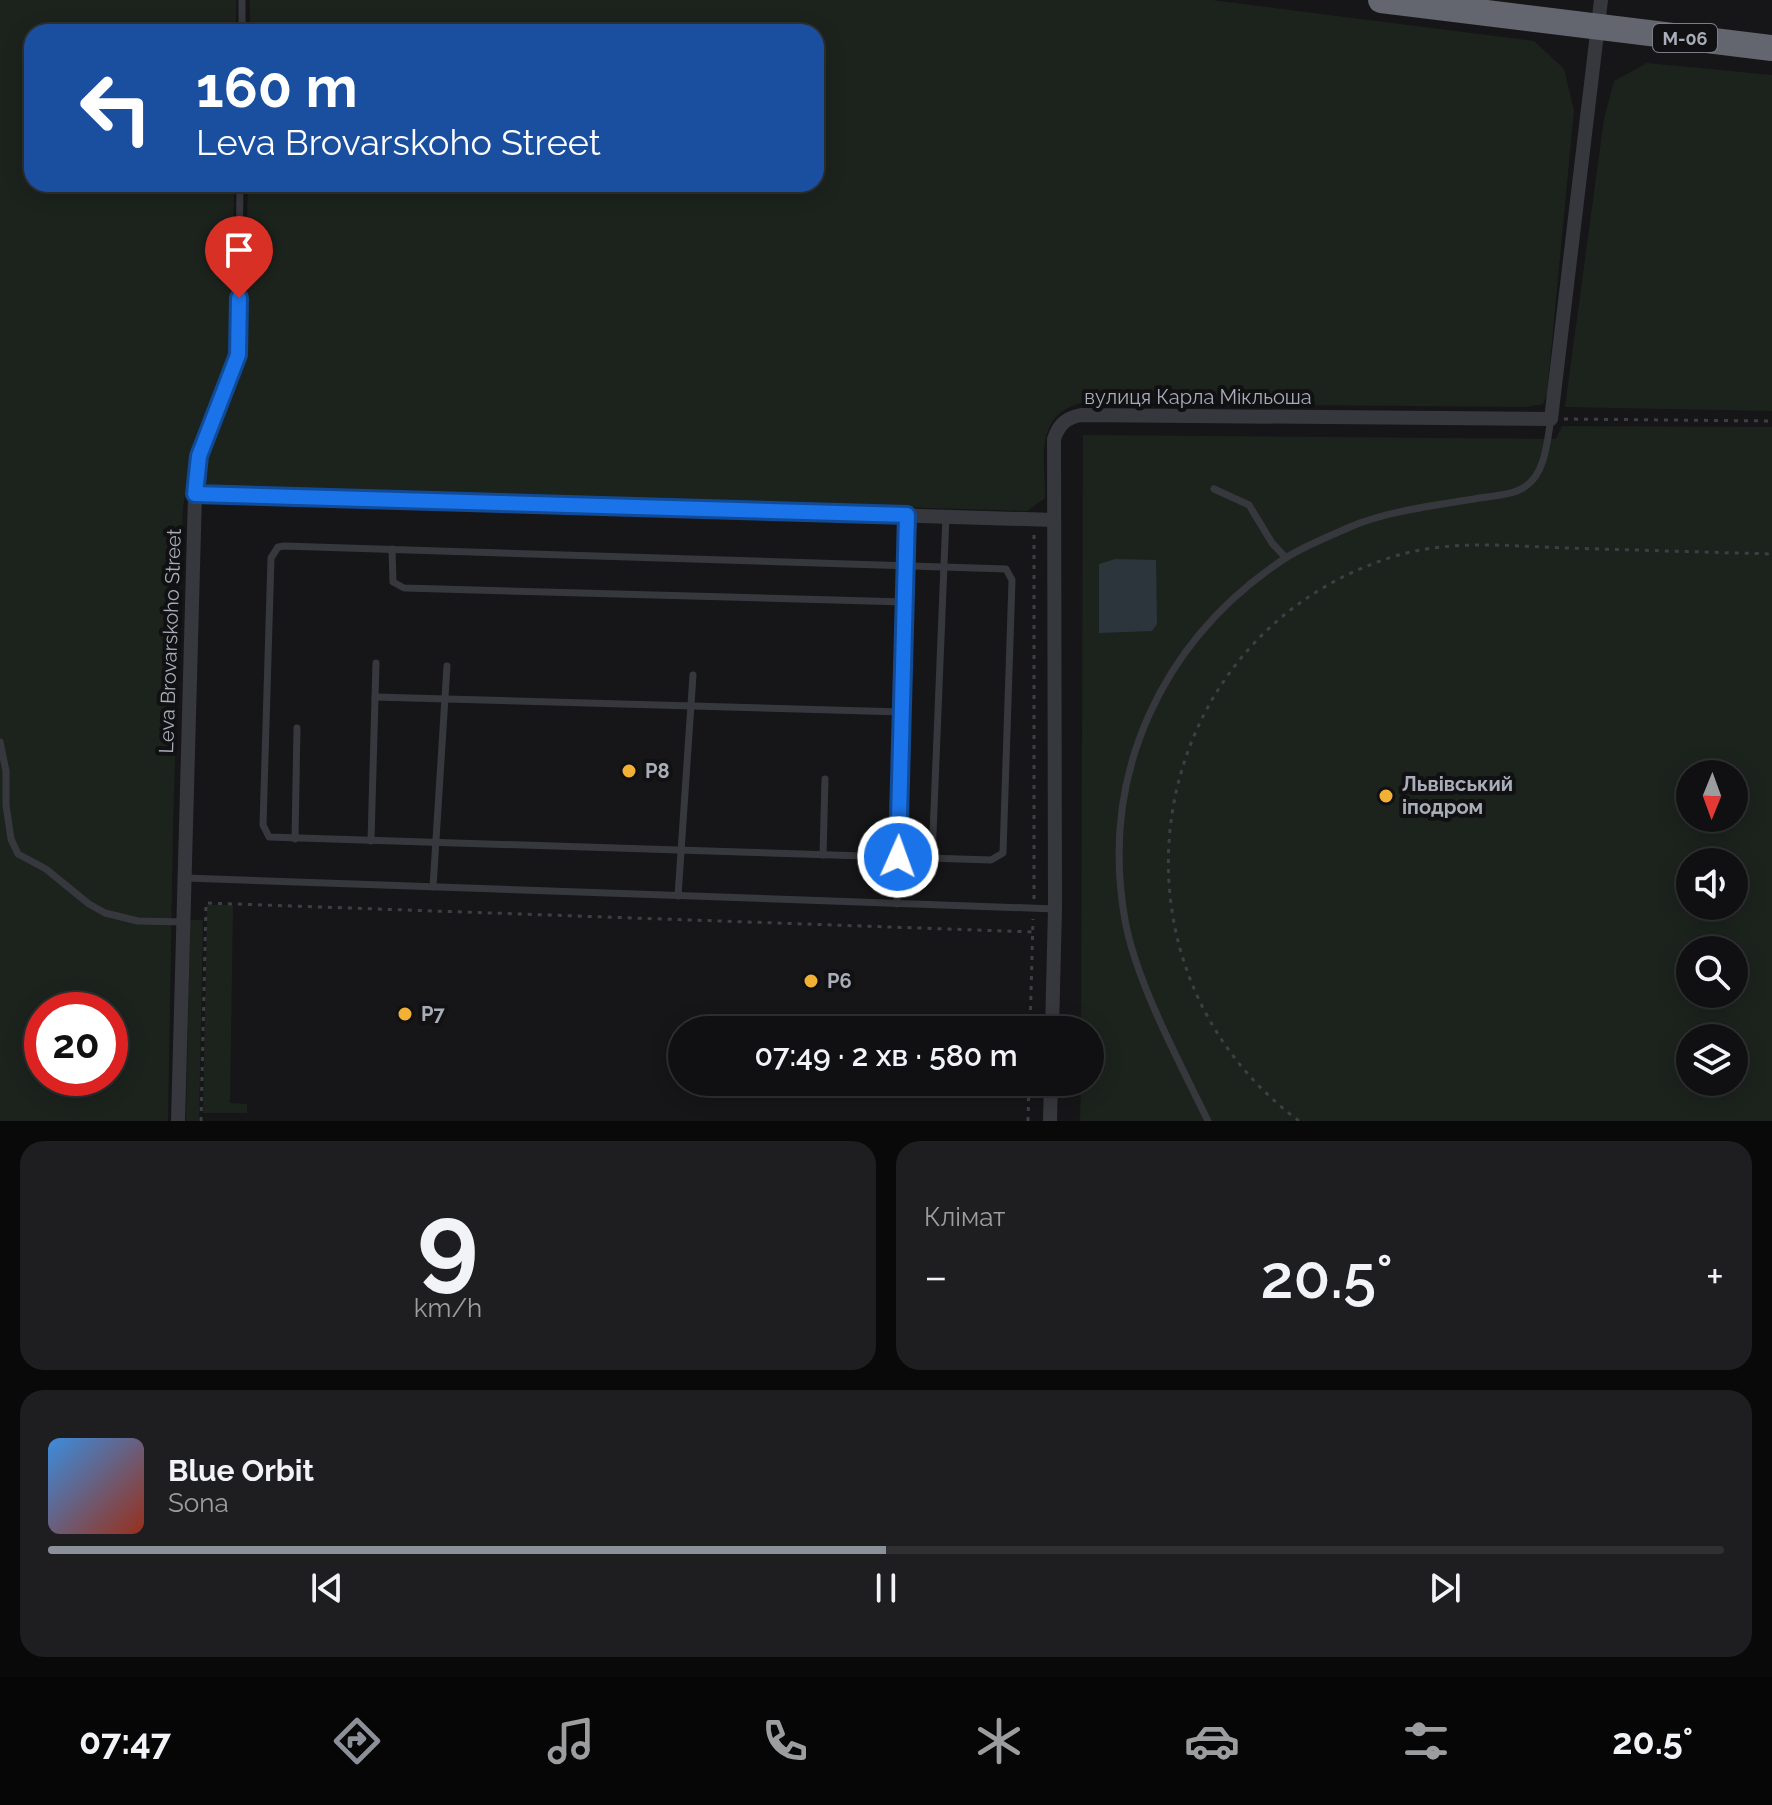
<!DOCTYPE html>
<html lang="uk">
<meta charset="utf-8">
<style>
:root{--surface:#101012;--page:#1e1e20;--text:#f1f3f6;--muted:#9c9d9f;--line:#303032;--accent:#8c9099}
body{margin:0;font-family:Raleway,sans-serif;background:var(--page);color:var(--text);height:100vh;display:flex;flex-direction:column;font-size:30px;white-space:nowrap}
*{box-sizing:border-box;margin:0}
p{font-size:26px;color:var(--muted)}
.icon{flex:none;width:44px;height:44px;fill:none;stroke:currentColor;stroke-width:2;stroke-linecap:round;stroke-linejoin:round}
.map{position:relative;height:1121px;overflow:hidden}
.details{display:flex;flex-direction:column;gap:20px;padding:20px;background:#09090a;flex:1}
.details>*{flex:none}
.hud{position:absolute;left:24px;top:24px;width:800px;height:168px;border-radius:24px;box-shadow:0 4px 20px #0003,0 0 0 2px var(--line);background:#1a4fa0;color:#fff;overflow:hidden}
.needle{width:52px;rotate:181deg}
.buttons{position:absolute;left:1676px;top:760px;display:grid;gap:16px}
.buttons a{display:grid;place-items:center;width:72px;height:72px;border-radius:50%;background:var(--surface);box-shadow:0 4px 20px #0003,0 0 0 2px var(--line);font-size:40px}
.speed{position:absolute;left:24px;top:992px;display:flex;gap:16px;font-size:40px;font-weight:700;text-align:center}
.speed>*{display:grid;place-content:center;width:104px;height:104px;border-radius:50%;background:var(--surface);box-shadow:0 4px 20px #0003,0 0 0 2px var(--line);line-height:1}
.speed .limit{border:12px solid #d22;background:#fff;color:#111}
.pin{position:absolute;display:grid;place-items:center;width:68px;height:68px;color:#fff;margin:-82px -34px;border-radius:50% 50% 50% 0;rotate:-45deg;box-shadow:0 0 8px #0007}
.pin .icon{rotate:45deg}
.me{position:absolute;width:88px;margin:-44px;rotate:2deg;stroke-linejoin:round;filter:drop-shadow(0 0 6px #0008)}
.turn{display:flex;align-items:center;gap:28px;height:168px;padding:0 40px;font-size:36px}
.turn .icon{width:104px;height:104px;stroke-width:2.5}
.turn b{display:block;font-size:56px;line-height:68px}
.big{font-size:60px;font-weight:600;line-height:1.1}
.details .widget{flex:1;display:flex;flex-direction:column;justify-content:center;gap:12px;min-width:0;padding:0 28px;border-radius:24px;background:var(--page)}
.details .dial{align-items:center;gap:0}
.dial b{font-size:104px;line-height:1}
.song{display:flex;align-items:center;gap:24px}
.cover{width:96px;height:96px;border-radius:12px;background:linear-gradient(135deg,hsl(210 70% 55%),hsl(10 70% 35%))}
.played{height:8px;border-radius:4px;background:linear-gradient(90deg,var(--accent) 50%,var(--line) 50%)}
.keys{display:flex;justify-content:space-around;direction:ltr}
.heat{display:flex;justify-content:space-between;align-items:center;font-size:44px;direction:ltr}
.details .tiles{flex:1;display:grid;gap:20px;grid-template-columns:1fr 1fr}
.widget:last-child{grid-column:span 2}
.trip{position:absolute;left:668px;top:1016px;width:436px;height:80px;border-radius:40px;background:var(--surface);box-shadow:0 4px 20px #0003,0 0 0 2px var(--line);font-weight:600;line-height:80px;text-align:center}
.dock{display:flex;height:128px;justify-content:space-around;align-items:center;background:#060607;color:var(--muted)}
.dock .icon{width:56px;height:56px}
.dock .current{color:var(--accent)}
.dock b{font-size:36px;color:var(--text)}
.map>svg:first-child{display:block}
.green{fill:#1c231d;fill-rule:evenodd}
.water{fill:#2c353c}
.lines{fill:none;stroke-linecap:round;stroke-linejoin:round}
.path{stroke:#3d3f44;stroke-width:3;stroke-dasharray:4 6;stroke-linecap:butt}
.lane{stroke:#37383d;stroke-width:7}
.street{stroke:#37383d;stroke-width:14}
.highway{stroke:#63666e;stroke-width:26}
.route-casing{stroke:#114b97;stroke-width:20}
.route{stroke:#1a73e8;stroke-width:14}
.poi-dot{fill:#f2b134;stroke:#111113;stroke-width:3}
.labels{text-anchor:middle;dominant-baseline:central;stroke-width:8;stroke-linejoin:round;paint-order:stroke}
.shield{fill:#111113;stroke:#7b7e86;stroke-width:2}
.shield-label{font-size:18px;font-weight:bold;fill:#a8adb8}
.street-label{font-size:20px;fill:#a8adb8;stroke:#111113}
.poi-label{font-size:20px;font-weight:bold;fill:#a8adb8;stroke:#111113;text-anchor:start}
</style>
<div class="map">
<svg width="1772" height="1121" viewBox="0 0 1772 1121">
<rect width="100%" height="100%" fill="#161618"/>
<g class="green">
<path d="M0 0H236V32H32V184H234L232 355 193 449 183 507 173 826 168 1121H0ZM42 1010H110V1078H42Z"/>
<path d="M250 0H1212L1534 41 1564 69 1574 110 1547 394 1543 404 1526 407 1081 403C1034 415 1045 459 1045 498L1027 511 205 486 207 460 243 364 248 184H816V32H250Z"/>
<path d="M1647 63 1772 75V411L1565 407 1604 119 1614 81Z"/>
<path d="M1562 426 1772 427V1121H1080L1081 1082H1090V1030H1081L1083 435 1556 439ZM1690 774H1734V818H1690ZM1690 862H1734V906H1690ZM1690 950H1734V994H1690ZM1690 1038H1734V1082H1690Z"/>
<path d="M207 905H233L230 1103 247 1104V1113H203Z"/>
<path d="M190 920H203L199 1121H186Z"/>
</g>
<path class="water" d="M1115 559 1156 560 1157 624 1152 631 1099 633V564Z"/>
<g class="lines">
<g class="path">
<path d="M1564 419 1772 421"/>
<path d="M1034 899V531"/>
<path d="M1030 1030 1033 919"/>
<path d="M201 1121 206 903 1033 932"/>
<path d="M1028 1121 1029 1082"/>
<path d="M1299 1121C1089 964 1141 637 1392 557 1449 539 1508 546 1566 548 1635 550 1703 552 1772 554"/>
</g>
<g class="lane">
<path d="M242 32V0"/>
<path d="M1214 489 1249 505 1272 543 1286 558"/>
<path d="M195 494 199 456 238 355 240 184"/>
<path d="M284 546 1006 569 1012 580 1003 853 991 860 269 837 263 825 271 558 278 547Z"/>
<path d="M392 549 393 582 404 588 905 602"/>
<path d="M375 697 902 712"/>
<path d="M0 742 6 771V805L11 839 18 854 46 869 89 904 105 913 138 921 182 922"/>
<path d="M295 839 297 728"/>
<path d="M371 841 376 663"/>
<path d="M823 855 825 779"/>
<path d="M932 858 946 516"/>
<path d="M186 878 1055 909"/>
<path d="M433 887 447 666"/>
<path d="M678 896 693 675"/>
<path d="M897 904 907 515"/>
<path d="M1208 1121C1180 1063 1136 982 1125 920 1099 774 1162 640 1284 559 1304 546 1328 537 1350 527 1384 512 1436 505 1474 499 1490 496 1512 496 1526 486 1546 472 1547 440 1551 419"/>
</g>
<g class="street">
<path d="M1052 1030 1055 909 1054 439C1059 424 1066 418 1081 415L1551 419 1601 0"/>
<path d="M178 1121 195 494 1054 520"/>
<path d="M1050 1121 1051 1082"/>
</g>
<path class="highway" d="M1381 0 1772 48"/>
</g>
<g class="lines">
<g class="route-casing">
<path id="route" d="M239 298 238 355 199 456 195 494 907 515 898 857"/>
</g>
<use href="#route" class="route"/>
</g>
<g class="poi-dot">
<circle cx="629" cy="771" r="8"/>
<circle cx="1386" cy="796" r="8"/>
<circle cx="811" cy="981" r="8"/>
<circle cx="405" cy="1014" r="8"/>
</g>
<g class="labels">
<rect class="shield" x="1653" y="24" width="64" height="28" rx="6"/>
<g class="shield-label">
<text x="1685" y="38">М-06</text>
</g>
<g class="street-label">
<text x="1198" y="397">вулиця Карла Мікльоша</text>
<text transform="translate(170 641) rotate(-88)">Leva Brovarskoho Street</text>
</g>
<g class="poi-label">
<text x="645" y="771">P8</text>
<text x="1402" y="784">Львівський<tspan x="1402" dy="23">іподром</tspan></text>
<text x="827" y="981">P6</text>
<text x="421" y="1014">P7</text>
</g>
</g>
</svg>
<div class="buttons">
<a><svg class="needle" viewBox="-14 -14 28 28"><path d="M0-13l5 13h-10z" fill="#e53935"/><path d="M0 13l5-13h-10z" fill="#9c9d9f"/></svg></a>
<a><svg class="icon" aria-label="sound" viewBox="0 0 24 24"><path d="M4 9h4l5-4v14l-5-4H4zM17 9q2 3 0 6"/></svg></a>
<a><svg class="icon" aria-label="search" viewBox="0 0 24 24"><circle cx="10" cy="10" r="6"/><path d="M15 15l6 6"/></svg></a>
<a><svg class="icon" aria-label="layers" viewBox="0 0 24 24"><path d="M12 4l9 5-9 5-9-5zM3 14l9 5 9-5"/></svg></a>
</div>
<div class="speed"><div class="limit">20</div></div>
<div class="pin" style="left:239px;top:298px;background:#d93025"><svg class="icon" aria-label="arrive" viewBox="0 0 24 24"><path d="M6 21V4h12l-3 4 3 4H6"/></svg></div>
<svg class="me" style="left:898px;top:857px" viewBox="-20 -20 40 40"><circle r="17" fill="#1a73e8" stroke="#fff" stroke-width="3"/><path d="M0-11L8 9 0 5-8 9z" fill="#fff"/></svg>
<div class="trip">07:49 · 2 хв · 580 m</div>
<div class="hud">
<div class="turn"><svg class="icon" aria-label="left" viewBox="0 0 24 24"><path d="M17 20v-9H6M10 6l-5 5 5 5"/></svg><div><b>160 m</b>Leva Brovarskoho Street</div></div>
</div>
</div>
<section class="details">
<div class="tiles">
<div class="widget dial"><b>9</b><p>km/h</p></div>
<div class="widget"><p>Клімат</p>
<div class="heat"><a>−</a><b class="big">20.5°</b><a>+</a></div>
</div>
<div class="widget">
<div class="song"><i class="cover"></i><div><b>Blue Orbit</b><p>Sona</p></div></div>
<div class="played"></div>
<div class="keys"><svg class="icon" aria-label="previous" viewBox="0 0 24 24"><path d="M18 5L8 12l10 7zM5 5v14"/></svg><svg class="icon" aria-label="pause" viewBox="0 0 24 24"><path d="M8 5v14M16 5v14"/></svg><svg class="icon" aria-label="next" viewBox="0 0 24 24"><path d="M6 5l10 7-10 7zM19 5v14"/></svg></div>
</div>
</div>
</section>
<nav class="dock">
<b>07:47</b>
<svg class="icon current" aria-label="directions" viewBox="0 0 24 24"><path d="M12 3l9 9-9 9-9-9zM9 14v-3h6M13 9l2 2-2 2"/></svg>
<svg class="icon" aria-label="music" viewBox="0 0 24 24"><path d="M9 18V5l10-2v13"/><circle cx="6" cy="18" r="3"/><circle cx="16" cy="16" r="3"/></svg>
<svg class="icon" aria-label="phone" viewBox="0 0 24 24"><path d="M5 4h4l2 5-3 2q2 4 5 5l2-3 5 2v4C11 20 4 13 5 4z"/></svg>
<svg class="icon" aria-label="climate" viewBox="0 0 24 24"><path d="M12 3v18M4 7l16 10M4 17L20 7"/></svg>
<svg class="icon" aria-label="car" viewBox="0 0 24 24"><path d="M5 17H2v-5l4-1 3-4h7l3 4 3 1v5h-3M9 17h6M6 11h13"/><circle cx="7" cy="17" r="2"/><circle cx="17" cy="17" r="2"/></svg>
<svg class="icon" aria-label="filters" viewBox="0 0 24 24"><path d="M4 7h16M4 17h16"/><circle cx="9" cy="7" r="2"/><circle cx="15" cy="17" r="2"/></svg>
<b>20.5°</b>
</nav>
